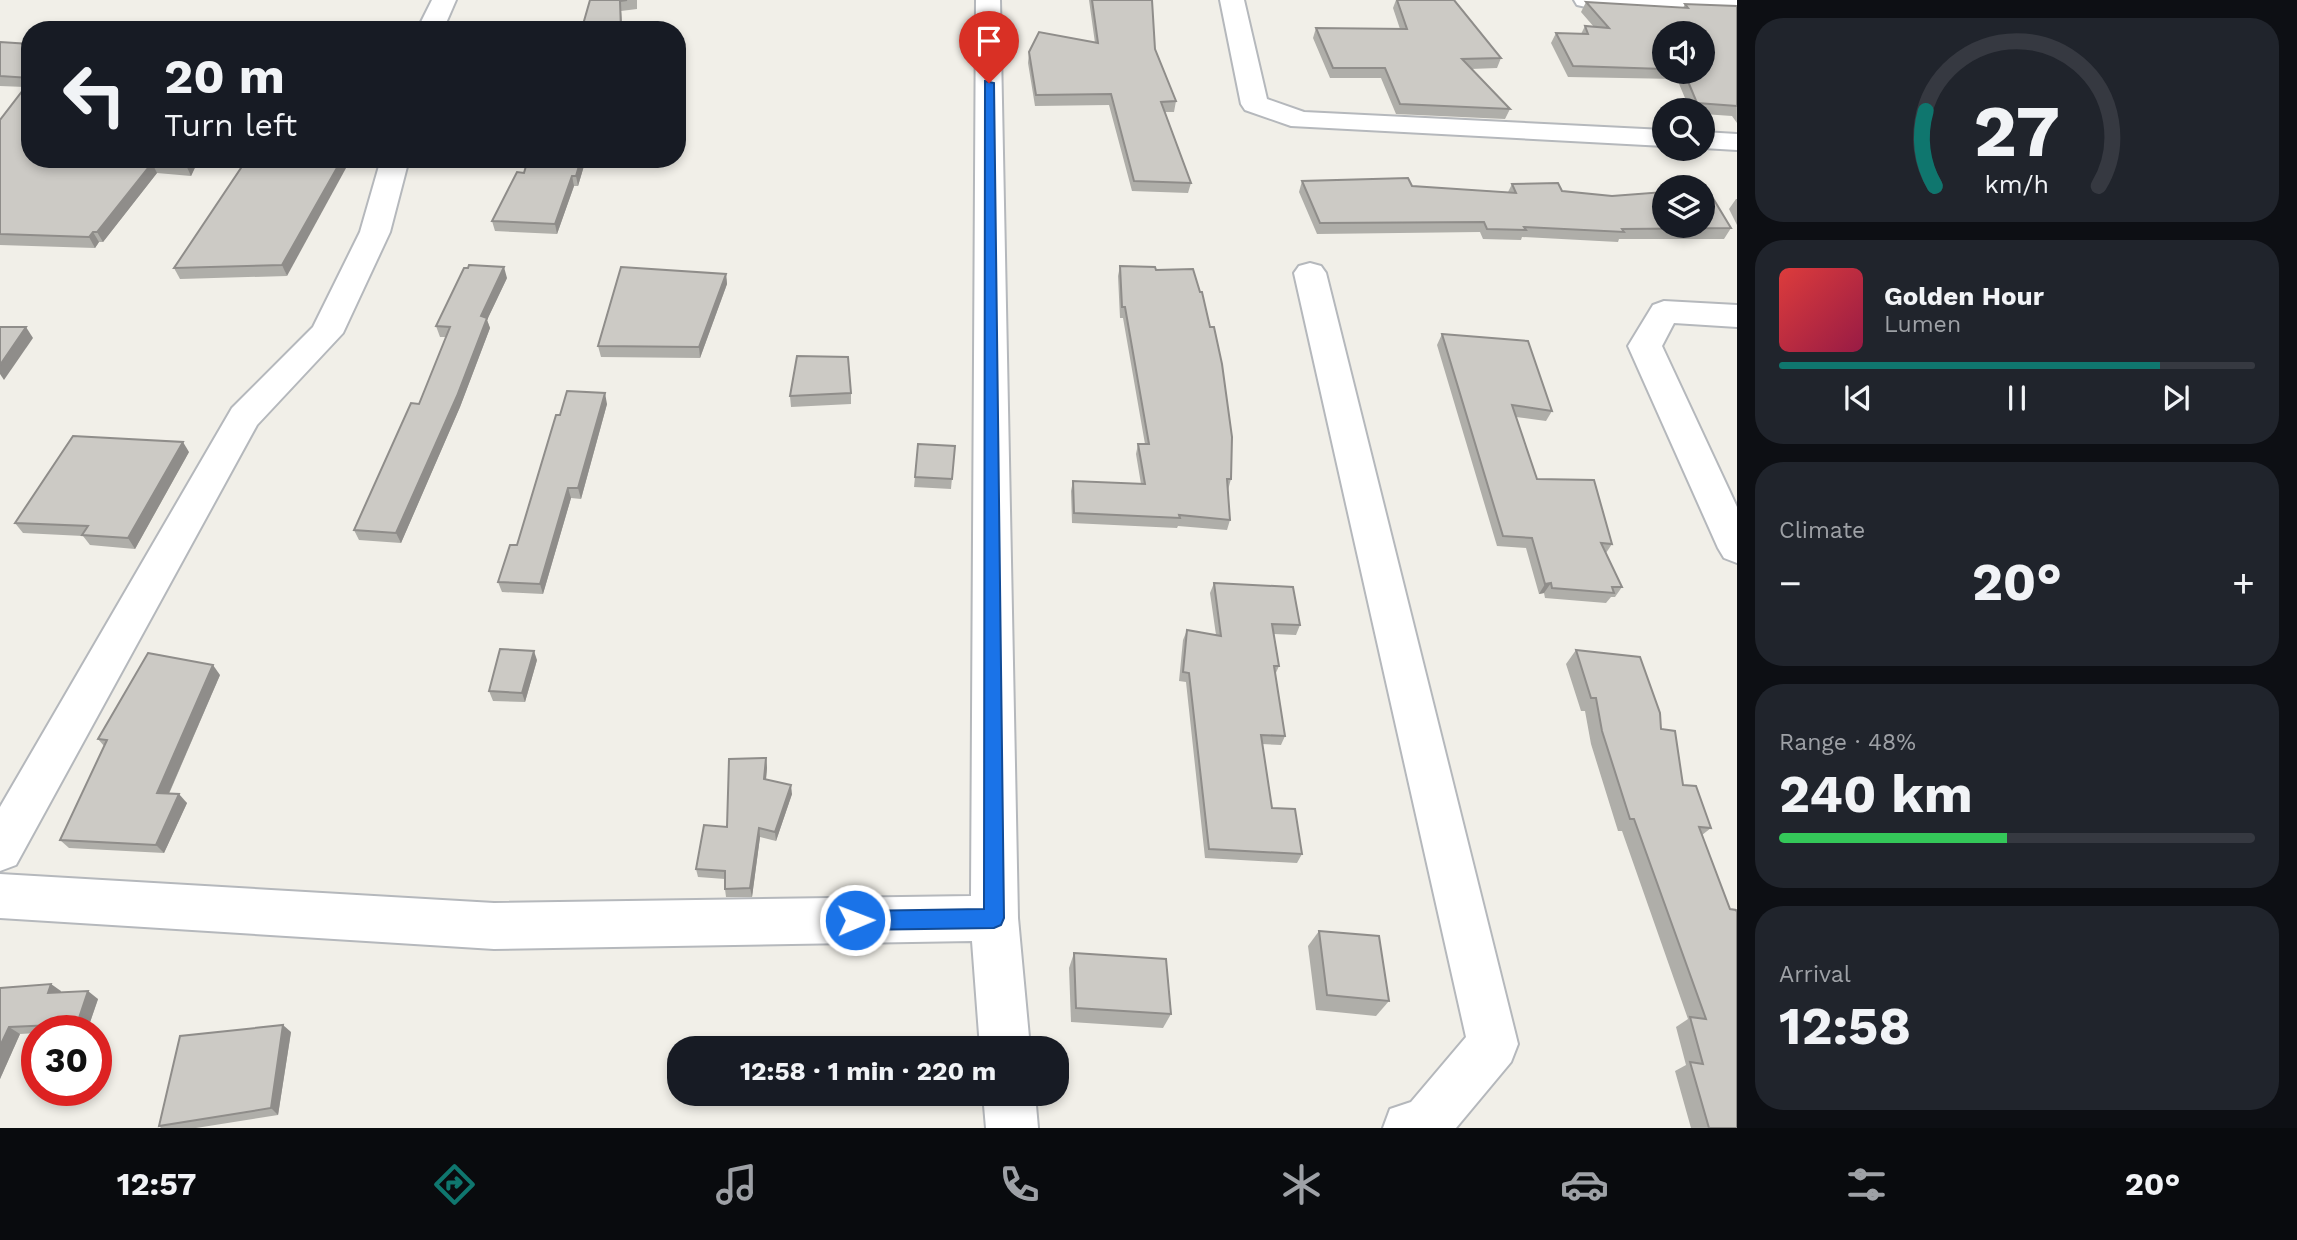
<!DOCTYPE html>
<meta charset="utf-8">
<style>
:root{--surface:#171b24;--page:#20242c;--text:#f1f3f6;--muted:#9ea1a6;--line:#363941;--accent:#0f766e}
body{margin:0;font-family:"Work Sans",sans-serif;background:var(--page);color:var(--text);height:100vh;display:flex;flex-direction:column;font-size:26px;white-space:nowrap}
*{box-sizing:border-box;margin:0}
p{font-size:23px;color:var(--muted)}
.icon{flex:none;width:38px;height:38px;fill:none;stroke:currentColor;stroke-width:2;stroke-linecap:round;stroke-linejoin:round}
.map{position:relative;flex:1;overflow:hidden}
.side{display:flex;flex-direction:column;gap:18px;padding:18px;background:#0d0f14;width:560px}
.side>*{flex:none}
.top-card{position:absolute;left:21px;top:21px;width:665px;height:147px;border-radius:28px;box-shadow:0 4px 10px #0003;background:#171b24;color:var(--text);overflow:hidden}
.tools{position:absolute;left:1652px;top:21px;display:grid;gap:14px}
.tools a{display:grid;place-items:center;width:63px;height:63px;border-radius:50%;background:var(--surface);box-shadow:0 4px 10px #0003;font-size:35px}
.speed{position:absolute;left:21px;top:1015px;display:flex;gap:14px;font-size:35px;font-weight:700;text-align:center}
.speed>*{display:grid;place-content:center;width:91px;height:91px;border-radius:50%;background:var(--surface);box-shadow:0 4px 10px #0003;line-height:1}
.speed .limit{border:10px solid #d22;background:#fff;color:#111}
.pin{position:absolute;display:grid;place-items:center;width:60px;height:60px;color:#fff;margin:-72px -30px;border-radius:50% 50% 50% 0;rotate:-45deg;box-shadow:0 0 7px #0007}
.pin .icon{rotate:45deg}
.me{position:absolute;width:77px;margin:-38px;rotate:89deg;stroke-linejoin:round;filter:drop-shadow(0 0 5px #0008)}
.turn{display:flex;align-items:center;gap:24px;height:147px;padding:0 28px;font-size:32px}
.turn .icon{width:91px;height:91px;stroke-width:2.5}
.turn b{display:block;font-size:49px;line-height:60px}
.big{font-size:52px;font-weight:700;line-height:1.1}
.side .widget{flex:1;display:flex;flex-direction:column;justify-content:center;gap:10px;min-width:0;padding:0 24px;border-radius:28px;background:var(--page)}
.side .dial{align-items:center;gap:0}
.dial svg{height:182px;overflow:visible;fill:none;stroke:var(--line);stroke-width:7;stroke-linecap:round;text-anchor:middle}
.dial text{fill:var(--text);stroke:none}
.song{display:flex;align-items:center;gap:21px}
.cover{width:84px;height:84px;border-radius:10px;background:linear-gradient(135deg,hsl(0 70% 55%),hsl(340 70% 35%))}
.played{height:7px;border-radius:4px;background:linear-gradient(90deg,var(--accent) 80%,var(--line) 80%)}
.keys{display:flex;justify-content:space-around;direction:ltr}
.heat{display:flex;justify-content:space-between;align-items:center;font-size:38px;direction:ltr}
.charge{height:10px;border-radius:5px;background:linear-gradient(90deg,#34c759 48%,var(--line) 0)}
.trip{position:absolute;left:667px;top:1036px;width:402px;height:70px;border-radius:28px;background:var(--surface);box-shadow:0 4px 10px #0003;font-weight:700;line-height:70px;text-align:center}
.tab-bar{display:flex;height:112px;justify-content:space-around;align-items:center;background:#090b0e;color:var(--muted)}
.tab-bar .icon{width:49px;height:49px}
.tab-bar .active{color:var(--accent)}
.tab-bar b{font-size:32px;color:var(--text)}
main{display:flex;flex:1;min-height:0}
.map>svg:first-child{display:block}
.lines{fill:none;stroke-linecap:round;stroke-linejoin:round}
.minor-casing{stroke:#b5b8bc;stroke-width:4}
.minor{fill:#fff;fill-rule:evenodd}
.wall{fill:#afaea9;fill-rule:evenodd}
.shaded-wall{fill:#8f8d8a}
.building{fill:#cccac5;stroke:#8f8d8a;stroke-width:2}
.route{fill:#1a73e8;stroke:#114b97;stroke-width:2}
</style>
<main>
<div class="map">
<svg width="1737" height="1128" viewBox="0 0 1737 1128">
<rect width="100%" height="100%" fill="#f1efe8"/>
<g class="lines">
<g class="minor-casing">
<g id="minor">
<path d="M432 0H456L443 30H417Z"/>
<path d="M976 0H1000L1018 918 1030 1048H980L972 941 494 949 0 918V874L494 903 971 896Z"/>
<path d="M1220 0H1244L1267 99 1304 112 1664 130V146L1291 126 1245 110 1241 104Z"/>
<path d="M1574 0H1737V10L1586 7 1577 5Z"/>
<path d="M1703 132 1737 134V150L1703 148Z"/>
<path d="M381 159H409L390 232 343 333 257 425 16 865 0 871V807L232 408 313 327 360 232Z"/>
<path d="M1310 263 1321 266 1326 273 1518 1044 1511 1062 1456 1128H1383L1390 1109 1411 1102 1466 1037 1294 273 1299 266Z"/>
<path d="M1664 301 1737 305V327L1674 323 1662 346 1737 507V563L1724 558 1718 548 1628 346 1653 305Z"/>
<path d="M983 1094H1035L1038 1128H986Z"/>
</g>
</g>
<use href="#minor" class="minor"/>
</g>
<g class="wall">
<path d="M590 0H637V9L621 11 622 30H575L582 28Z"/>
<path d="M1089 0H1152L1155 49 1176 101 1174 112H1165L1191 183 1188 193 1132 191 1109 105 1035 106 1028 63 1029 52 1095 43Z"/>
<path d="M1396 0H1454L1501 58 1497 68 1471 69 1510 109 1505 119 1396 114 1381 78H1330L1313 38 1316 28 1400 29 1393 8Z"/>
<path d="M1586 2 1683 8 1685 4 1737 6V123L1732 116 1703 114V110H1690L1677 79 1568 77 1551 43 1556 33 1581 34 1585 26 1594 27 1581 12ZM1664 33 1703 72H1664Z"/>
<path d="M0 42 30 44V159H199L191 176 157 173 103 242H99L95 248 0 245V120L25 87 0 86Z"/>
<path d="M247 159 287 276 180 279 174 268Z"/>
<path d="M528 159H586L578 186H574L557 234 495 231 492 221 524 173Z"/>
<path d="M1408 178 1412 186 1508 192 1512 184 1558 183 1562 191 1612 196 1659 192 1664 184 1705 185 1731 228 1724 239H1619L1618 242 1522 237 1521 240 1483 239 1480 232 1317 234 1299 192 1302 181ZM1664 187H1703V226H1664Z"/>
<path d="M1736 199H1737V225L1729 209Z"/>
<path d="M1120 266 1156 270 1231 479 1228 490 1230 520 1227 530 1178 526 1177 528 1072 523 1071 491 1073 481 1141 484 1136 454 1138 444H1145L1123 318H1120L1118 276Z"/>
<path d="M726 274 727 284 700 358 601 357 598 346Z"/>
<path d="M507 278 487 320 490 328 460 407 401 543 359 540 354 530 419 404 446 337H440L436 326Z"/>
<path d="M1442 334 1552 411 1546 421 1516 417 1537 479 1612 544 1606 553 1622 587 1615 597H1611L1606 603 1545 598 1544 593 1539 594 1526 548 1497 546 1437 345Z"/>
<path d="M851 393V404L791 407 790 396Z"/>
<path d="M607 404 581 499 571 498 543 594 502 592 498 582 517 545 560 415Z"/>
<path d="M955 446 951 489 914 487 915 477Z"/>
<path d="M189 452 135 549 90 545 83 536 23 533 15 523Z"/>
<path d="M1214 583 1300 625 1296 635 1274 634 1279 666 1275 675 1285 736 1281 745 1262 744 1272 808 1302 854 1297 863 1205 858 1186 682 1179 681 1183 640 1187 630 1216 635 1210 593Z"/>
<path d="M1576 650 1661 729 1683 785 1711 828 1702 835 1737 1128H1691L1675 1071 1686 1065 1676 1027 1688 1019 1622 831H1618L1591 744 1585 711H1581L1566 664Z"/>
<path d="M537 660 525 702 493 701 489 691Z"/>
<path d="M220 675 169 794 187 803 164 853 69 848 60 840 104 746 98 739Z"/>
<path d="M766 758 767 768 766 780 792 794 776 841 760 837 752 897H726L725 889V879L698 877 696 869 727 827Z"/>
<path d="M1319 931 1389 1001 1376 1016 1316 1010 1308 946Z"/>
<path d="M1074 953 1171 1014 1163 1028 1071 1022 1069 968Z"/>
<path d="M0 988 61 991 60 992 98 999 87 1031H37V1033L20 1034 0 1079Z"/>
<path d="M291 1032 278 1115 196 1128H161L159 1126Z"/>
</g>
<g class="shaded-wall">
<path d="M620 1 621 11 622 30H621Z"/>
<path d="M189 159H199L191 176 186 165Z"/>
<path d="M342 159H351L287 276 282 265Z"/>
<path d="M581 159H586L578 186 576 176Z"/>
<path d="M152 163 157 173 103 242 97 232Z"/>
<path d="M572 176 574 186 557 234 555 224Z"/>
<path d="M93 232 99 242 95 248 89 237Z"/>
<path d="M504 267 507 278 487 320 490 328 460 407 401 543 396 533 481 316Z"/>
<path d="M726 274 727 284 700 358 699 347Z"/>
<path d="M26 327 33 338 4 380 0 374V365Z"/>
<path d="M605 393 607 404 581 499 578 488Z"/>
<path d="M183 442 189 452 135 549 128 538Z"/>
<path d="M568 488 571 498 543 594 540 584Z"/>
<path d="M1551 583 1544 593 1539 594 1545 584Z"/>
<path d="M534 651 537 660 525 702 522 693Z"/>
<path d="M213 665 220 675 165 802 157 793Z"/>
<path d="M766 758 767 768 765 788 764 779Z"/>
<path d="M791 785 792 794 776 841 775 832Z"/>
<path d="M179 794 187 803 164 853 156 845Z"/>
<path d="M759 828 760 837 752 897 750 888Z"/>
<path d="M51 984 61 991 58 1000 48 993Z"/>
<path d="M88 991 98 999 87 1031H86L77 1024Z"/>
<path d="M283 1025 291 1032 278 1115 271 1108Z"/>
<path d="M9 1027 20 1034 0 1079V1046Z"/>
</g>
<g class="building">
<path d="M590 0H627L620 1 621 30H575L576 28H582Z"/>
<path d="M1092 0H1152L1155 49 1176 101 1161 102 1191 183 1134 181 1111 94 1036 95 1029 52 1039 32 1098 43Z"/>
<path d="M1397 0H1454L1501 58 1462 59 1510 109 1400 104 1385 68H1333L1316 28 1407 29Z"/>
<path d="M1586 2 1688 8 1685 4 1737 6V106L1697 103 1684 72H1703V33H1664V69L1573 66 1556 33 1588 34 1585 26 1609 28Z"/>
<path d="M0 42 30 44V78L0 76Z"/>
<path d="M30 81V159H189L186 165 152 163 97 232H93L89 237 0 234V120Z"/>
<path d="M247 159H342L282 265 174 268Z"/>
<path d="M528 159H581L576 176H572L555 224 492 221 517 172 524 173Z"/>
<path d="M1408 178 1412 186 1516 193 1512 184 1558 183 1562 191 1612 196 1664 192V226H1703V187H1666L1664 184 1705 185 1731 228 1622 229 1624 232 1524 227 1526 230 1487 229 1484 222 1320 223 1302 181Z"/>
<path d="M469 265 504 267 481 316 487 318 457 396 396 533 354 530 411 403 419 404 450 327 436 326 464 268H468Z"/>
<path d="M1120 266 1155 267 1156 270 1193 269 1200 292H1202L1210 327H1214L1222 364 1232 437 1231 479H1227L1230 520 1179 515 1180 518 1074 513 1073 481 1145 484 1138 444H1149L1125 307H1122Z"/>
<path d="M621 267 726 274 699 347 598 346Z"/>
<path d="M0 327H26L0 365Z"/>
<path d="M1442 334 1528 341 1552 411 1512 405 1537 479 1594 480 1612 544 1601 543 1622 587H1612L1614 593 1552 588 1551 583 1545 584 1532 538 1503 536Z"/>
<path d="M797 356 848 357 851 393 790 396Z"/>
<path d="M567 391 605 393 578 488H568L540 584 498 582 510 545H517L556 415H560Z"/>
<path d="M73 436 183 442 128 538 82 535 88 526 15 523Z"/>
<path d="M918 444 955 446 952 479 915 477Z"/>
<path d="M1214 583 1293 587 1300 625 1272 624 1279 666H1274L1285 736 1261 735 1272 808 1295 809 1302 854 1209 849 1189 673 1183 672 1187 630 1221 636Z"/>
<path d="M500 649 534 651 522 693 489 691Z"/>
<path d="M1576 650 1640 657 1660 713 1661 729 1675 731 1683 785 1696 786 1711 828 1699 827 1730 909 1736 910 1737 912V1128H1709L1690 1062 1703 1064 1690 1017 1706 1019 1634 819H1630L1602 731 1596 698H1591Z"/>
<path d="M148 653 213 665 157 793 179 794 156 845 60 840 107 740 98 739Z"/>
<path d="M766 758 764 779 791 785 775 832 759 828 750 888 725 889V871L696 869 704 825 727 827 729 759Z"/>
<path d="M1319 931 1379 936 1389 1001 1327 995Z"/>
<path d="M1074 953 1166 959 1171 1014 1076 1008Z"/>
<path d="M51 984 48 993 88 991 77 1024 9 1027 0 1046V988Z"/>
<path d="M283 1025 271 1108 159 1126 180 1036Z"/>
</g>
<path class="route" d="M985 81 994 83 1004 918 1001 925 994 928 855 930 848 927 845 920 848 914 855 911 984 909Z"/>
</svg>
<div class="tools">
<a><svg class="icon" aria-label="sound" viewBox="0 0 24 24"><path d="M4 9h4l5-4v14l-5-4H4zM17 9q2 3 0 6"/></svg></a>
<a><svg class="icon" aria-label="search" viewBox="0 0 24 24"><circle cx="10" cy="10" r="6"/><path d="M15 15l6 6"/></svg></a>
<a><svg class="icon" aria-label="layers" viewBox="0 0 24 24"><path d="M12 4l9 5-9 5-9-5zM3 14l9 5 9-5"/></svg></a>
</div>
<div class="speed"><div class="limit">30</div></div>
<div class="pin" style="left:989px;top:83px;background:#d93025"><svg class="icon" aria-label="arrive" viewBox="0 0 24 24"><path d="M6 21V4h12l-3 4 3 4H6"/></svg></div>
<svg class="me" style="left:855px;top:920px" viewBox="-20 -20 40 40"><circle r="17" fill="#1a73e8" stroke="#fff" stroke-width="3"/><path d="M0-11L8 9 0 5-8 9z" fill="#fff"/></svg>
<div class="trip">12:58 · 1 min · 220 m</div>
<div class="top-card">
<div class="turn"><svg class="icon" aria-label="left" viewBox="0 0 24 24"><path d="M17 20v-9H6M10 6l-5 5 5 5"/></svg><div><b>20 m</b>Turn left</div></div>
</div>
</div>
<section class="side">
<div class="widget dial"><svg viewBox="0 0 100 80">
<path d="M14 69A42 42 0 1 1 86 69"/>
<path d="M14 69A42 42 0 0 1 10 36" stroke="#0f766e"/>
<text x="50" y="56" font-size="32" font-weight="700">27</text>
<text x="50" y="72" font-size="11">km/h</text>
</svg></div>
<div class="widget">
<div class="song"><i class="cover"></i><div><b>Golden Hour</b><p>Lumen</p></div></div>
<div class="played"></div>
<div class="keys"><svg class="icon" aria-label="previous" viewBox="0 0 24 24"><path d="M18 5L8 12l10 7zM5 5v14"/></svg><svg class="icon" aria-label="pause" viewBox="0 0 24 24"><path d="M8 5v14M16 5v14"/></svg><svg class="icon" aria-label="next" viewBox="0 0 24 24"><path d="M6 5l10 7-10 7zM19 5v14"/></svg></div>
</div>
<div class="widget"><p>Climate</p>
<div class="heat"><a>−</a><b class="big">20°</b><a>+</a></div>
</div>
<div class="widget"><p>Range · 48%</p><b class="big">240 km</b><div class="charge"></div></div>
<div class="widget"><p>Arrival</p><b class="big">12:58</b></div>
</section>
</main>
<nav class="tab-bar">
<b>12:57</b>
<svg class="icon active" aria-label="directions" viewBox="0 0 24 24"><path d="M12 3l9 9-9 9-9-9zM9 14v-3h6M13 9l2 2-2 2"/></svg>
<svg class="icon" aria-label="music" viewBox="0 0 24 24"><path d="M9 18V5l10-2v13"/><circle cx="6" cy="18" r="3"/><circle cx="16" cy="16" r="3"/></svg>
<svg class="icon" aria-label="phone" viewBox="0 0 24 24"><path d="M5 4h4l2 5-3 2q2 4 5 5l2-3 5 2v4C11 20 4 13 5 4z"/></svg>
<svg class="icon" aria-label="climate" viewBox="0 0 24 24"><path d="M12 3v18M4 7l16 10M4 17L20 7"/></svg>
<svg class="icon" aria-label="car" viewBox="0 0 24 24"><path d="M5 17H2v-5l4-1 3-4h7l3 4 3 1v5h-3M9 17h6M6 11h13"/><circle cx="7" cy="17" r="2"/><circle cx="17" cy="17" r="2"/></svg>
<svg class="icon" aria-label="filters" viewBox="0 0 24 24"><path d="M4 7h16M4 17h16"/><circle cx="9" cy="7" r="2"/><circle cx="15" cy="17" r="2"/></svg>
<b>20°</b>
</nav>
